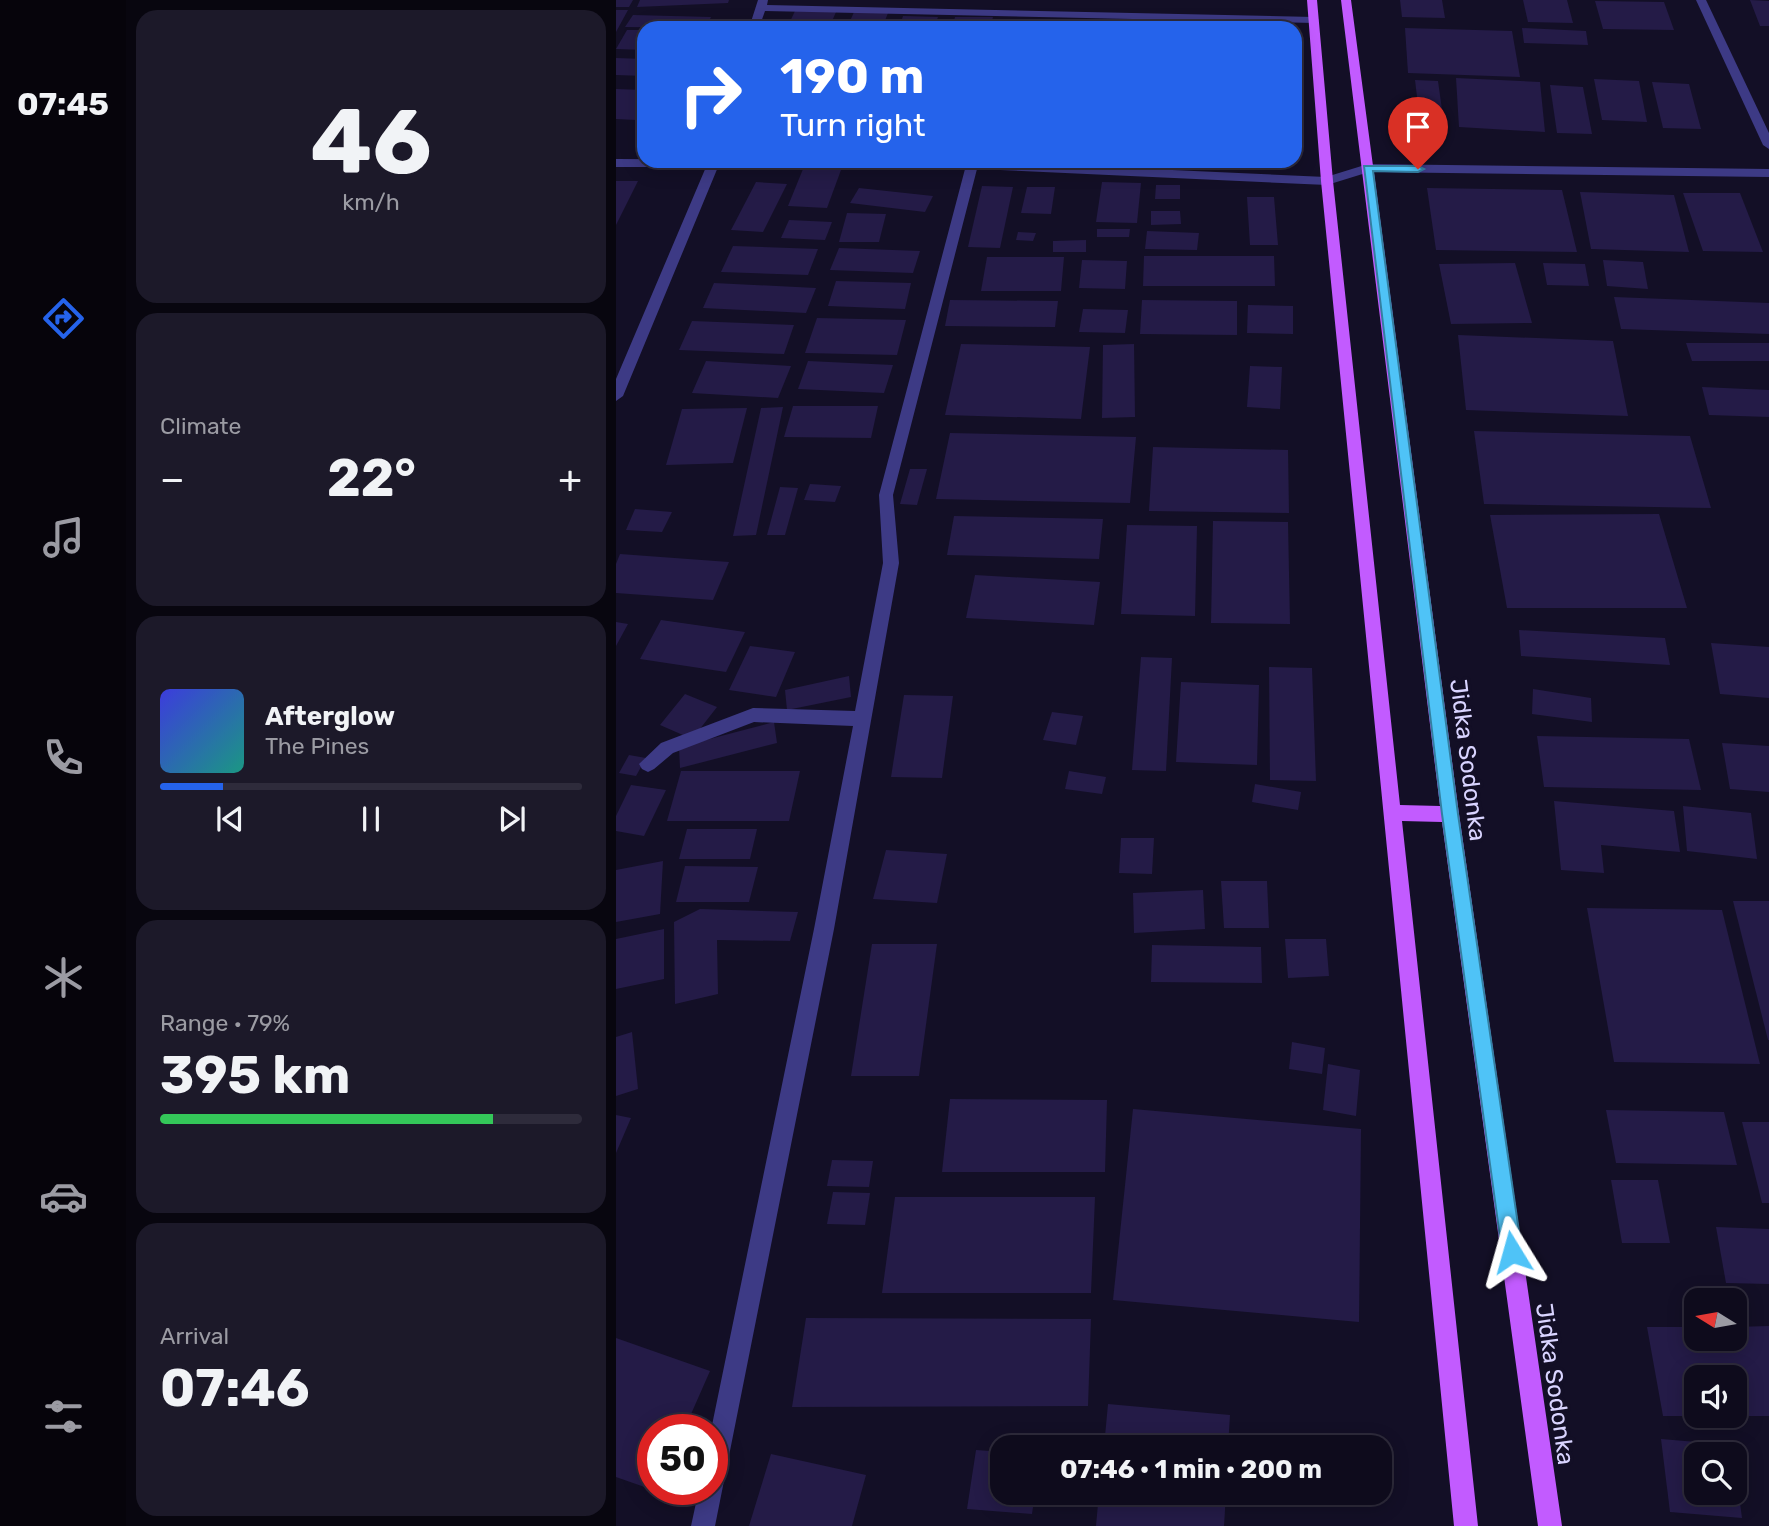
<!DOCTYPE html>
<meta charset="utf-8">
<style>
:root{--surface:#0e0b1c;--page:#1c1929;--text:#f1f3f6;--muted:#9b9ba3;--line:#2e2b3b;--accent:#2563eb}
body{margin:0;font-family:Rubik,sans-serif;background:var(--page);color:var(--text);height:100vh;display:flex;flex-direction:column;font-size:26px;white-space:nowrap}
*{box-sizing:border-box;margin:0}
p{font-size:23px;color:var(--muted)}
.icon{flex:none;width:38px;height:38px;fill:none;stroke:currentColor;stroke-width:2;stroke-linecap:round;stroke-linejoin:round}
.map{position:relative;flex:1;overflow:hidden}
.panel{display:flex;flex-direction:column;gap:10px;padding:10px;background:#08060f;width:490px}
.panel>*{flex:none}
.banner{position:absolute;left:21px;top:21px;width:665px;height:147px;border-radius:21px;box-shadow:0 4px 18px #0003,0 0 0 2px var(--line);background:#2563eb;color:#fff;overflow:hidden}
.needle{width:46px;rotate:281deg}
.controls{position:absolute;left:1068px;top:1288px;display:grid;gap:14px}
.controls a{display:grid;place-items:center;width:63px;height:63px;border-radius:14px;background:var(--surface);box-shadow:0 4px 18px #0003,0 0 0 2px var(--line);font-size:35px}
.speed{position:absolute;left:21px;top:1414px;display:flex;gap:14px;font-size:35px;font-weight:700;text-align:center}
.speed>*{display:grid;place-content:center;width:91px;height:91px;border-radius:50%;background:var(--surface);box-shadow:0 4px 18px #0003,0 0 0 2px var(--line);line-height:1}
.speed .limit{border:10px solid #d22;background:#fff;color:#111}
.pin{position:absolute;display:grid;place-items:center;width:60px;height:60px;color:#fff;margin:-72px -30px;border-radius:50% 50% 50% 0;rotate:-45deg;box-shadow:0 0 7px #0007}
.pin .icon{rotate:45deg}
.me{position:absolute;width:77px;margin:-38px;rotate:352deg;stroke-linejoin:round;filter:drop-shadow(0 0 5px #0008)}
.turn{display:flex;align-items:center;gap:24px;height:147px;padding:0 28px;font-size:32px}
.turn .icon{width:91px;height:91px;stroke-width:2.5}
.turn b{display:block;font-size:49px;line-height:60px}
.big{font-size:52px;font-weight:700;line-height:1.1}
.panel .widget{flex:1;display:flex;flex-direction:column;justify-content:center;gap:10px;min-width:0;padding:0 24px;border-radius:21px;background:var(--page)}
.panel .dial{align-items:center;gap:0}
.dial b{font-size:91px;line-height:1}
.song{display:flex;align-items:center;gap:21px}
.cover{width:84px;height:84px;border-radius:10px;background:linear-gradient(135deg,hsl(240 70% 55%),hsl(170 70% 35%))}
.played{height:7px;border-radius:4px;background:linear-gradient(90deg,var(--accent) 15%,var(--line) 15%)}
.keys{display:flex;justify-content:space-around;direction:ltr}
.heat{display:flex;justify-content:space-between;align-items:center;font-size:38px;direction:ltr}
.charge{height:10px;border-radius:5px;background:linear-gradient(90deg,#34c759 79%,var(--line) 0)}
.trip{position:absolute;left:374px;top:1435px;width:402px;height:70px;border-radius:21px;background:var(--surface);box-shadow:0 4px 18px #0003,0 0 0 2px var(--line);font-weight:700;line-height:70px;text-align:center}
main{display:flex;flex:1;min-height:0}
.dock{display:flex;flex-direction:column;width:126px;justify-content:space-around;align-items:center;background:#06040b;color:var(--muted)}
.dock .icon{width:49px;height:49px}
.dock .selected{color:var(--accent)}
.dock b{font-size:32px;color:var(--text)}
.map>svg:first-child{display:block}
.building{fill:#241b47}
.lines{fill:none;stroke-linecap:round;stroke-linejoin:round}
.minor{fill:#3d3a85;fill-rule:evenodd}
.major{fill:#c25bff;fill-rule:evenodd}
.route{fill:#4fc3f7;stroke:#337fa1;stroke-width:2}
.labels{text-anchor:middle;dominant-baseline:central;stroke-width:7;stroke-linejoin:round;paint-order:stroke}
.street-label{font-size:24px;fill:#d9d4ff;stroke:#130f26}
</style>
<main>
<nav class="dock">
<b>07:45</b>
<svg class="icon selected" aria-label="directions" viewBox="0 0 24 24"><path d="M12 3l9 9-9 9-9-9zM9 14v-3h6M13 9l2 2-2 2"/></svg>
<svg class="icon" aria-label="music" viewBox="0 0 24 24"><path d="M9 18V5l10-2v13"/><circle cx="6" cy="18" r="3"/><circle cx="16" cy="16" r="3"/></svg>
<svg class="icon" aria-label="phone" viewBox="0 0 24 24"><path d="M5 4h4l2 5-3 2q2 4 5 5l2-3 5 2v4C11 20 4 13 5 4z"/></svg>
<svg class="icon" aria-label="climate" viewBox="0 0 24 24"><path d="M12 3v18M4 7l16 10M4 17L20 7"/></svg>
<svg class="icon" aria-label="car" viewBox="0 0 24 24"><path d="M5 17H2v-5l4-1 3-4h7l3 4 3 1v5h-3M9 17h6M6 11h13"/><circle cx="7" cy="17" r="2"/><circle cx="17" cy="17" r="2"/></svg>
<svg class="icon" aria-label="filters" viewBox="0 0 24 24"><path d="M4 7h16M4 17h16"/><circle cx="9" cy="7" r="2"/><circle cx="15" cy="17" r="2"/></svg>
</nav>
<section class="panel">
<div class="widget dial"><b>46</b><p>km/h</p></div>
<div class="widget"><p>Climate</p>
<div class="heat"><a>−</a><b class="big">22°</b><a>+</a></div>
</div>
<div class="widget">
<div class="song"><i class="cover"></i><div><b>Afterglow</b><p>The Pines</p></div></div>
<div class="played"></div>
<div class="keys"><svg class="icon" aria-label="previous" viewBox="0 0 24 24"><path d="M18 5L8 12l10 7zM5 5v14"/></svg><svg class="icon" aria-label="pause" viewBox="0 0 24 24"><path d="M8 5v14M16 5v14"/></svg><svg class="icon" aria-label="next" viewBox="0 0 24 24"><path d="M6 5l10 7-10 7zM19 5v14"/></svg></div>
</div>
<div class="widget"><p>Range · 79%</p><b class="big">395 km</b><div class="charge"></div></div>
<div class="widget"><p>Arrival</p><b class="big">07:46</b></div>
</section>
<div class="map">
<svg width="1153" height="1526" viewBox="0 0 1153 1526">
<rect width="100%" height="100%" fill="#130f26"/>
<g class="building">
<path d="M0 0H17L13 7H0Z"/>
<path d="M24 0H113L112 3 21 7Z"/>
<path d="M784 0H826L829 18 786 17Z"/>
<path d="M907 0H951L957 23 912 22Z"/>
<path d="M1134 0 1153 1V26H1144Z"/>
<path d="M979 1 1048 2 1058 30 987 29Z"/>
<path d="M0 10H12L0 32Z"/>
<path d="M179 11 220 12 213 28H171Z"/>
<path d="M238 12 272 13 266 28H231Z"/>
<path d="M17 15 95 17 90 28 9 27Z"/>
<path d="M287 16 322 17 318 28H283Z"/>
<path d="M339 17H377L374 28H336Z"/>
<path d="M528 19H554V28H529Z"/>
<path d="M472 21H509V28H471Z"/>
<path d="M568 22 660 24V28H568Z"/>
<path d="M789 28 896 31 904 77 792 73Z"/>
<path d="M906 28 970 31 972 45 908 43Z"/>
<path d="M11 30H28V50L0 49Z"/>
<path d="M0 58 28 59V76L0 75Z"/>
<path d="M840 78 924 82 929 132 843 127Z"/>
<path d="M978 79 1023 81 1031 122 986 120Z"/>
<path d="M799 80 822 81 829 131 805 130Z"/>
<path d="M1036 82 1073 84 1085 129 1047 128Z"/>
<path d="M934 85 967 87 976 134 941 133Z"/>
<path d="M0 89 28 90V105L20 120 0 119Z"/>
<path d="M187 169 225 170 211 208 172 206Z"/>
<path d="M0 181H22L0 225Z"/>
<path d="M140 182 171 184 147 232 115 230Z"/>
<path d="M486 182 525 183 521 223 480 222Z"/>
<path d="M540 185H564V199H539Z"/>
<path d="M366 186 397 187 384 248 352 247Z"/>
<path d="M411 187H439L435 214 405 213Z"/>
<path d="M243 188 317 196 309 212 234 203Z"/>
<path d="M811 188 946 190 961 252 820 250Z"/>
<path d="M964 192 1058 195 1073 252 975 249Z"/>
<path d="M1067 193H1124L1147 252 1087 251Z"/>
<path d="M631 197H658L662 245H634Z"/>
<path d="M535 211H564L565 224 535 225Z"/>
<path d="M231 213 270 214 263 242H223Z"/>
<path d="M173 220 216 222 209 240 165 238Z"/>
<path d="M481 229H514L513 237H481Z"/>
<path d="M531 231 583 233 581 250 529 249Z"/>
<path d="M402 232 420 233 417 241 400 240Z"/>
<path d="M470 240V252H437V241Z"/>
<path d="M117 246 202 249 192 275 105 272Z"/>
<path d="M223 248 304 251 297 273 214 270Z"/>
<path d="M528 256H658L659 286H527Z"/>
<path d="M371 257H448L445 291H365Z"/>
<path d="M466 260 511 261 509 289 463 288Z"/>
<path d="M987 260 1027 262 1032 289 991 286Z"/>
<path d="M899 263 916 323 835 324 823 264Z"/>
<path d="M927 263 969 264 973 286 931 285Z"/>
<path d="M220 281 295 283 289 309 212 306Z"/>
<path d="M98 283 200 288 190 313 87 308Z"/>
<path d="M998 297 1153 303V334L1005 329Z"/>
<path d="M334 300 442 301 439 327 329 326Z"/>
<path d="M526 300 621 301V335L524 334Z"/>
<path d="M632 305 677 306V334L631 333Z"/>
<path d="M467 309 512 310 509 333 463 332Z"/>
<path d="M201 318 290 320 281 355 189 353Z"/>
<path d="M76 321 178 325 168 354 63 350Z"/>
<path d="M842 335 997 341 1012 416 850 410Z"/>
<path d="M1070 343H1153V361H1076Z"/>
<path d="M345 344 474 347 465 419 329 415Z"/>
<path d="M518 344 519 417 486 418 487 345Z"/>
<path d="M90 361 175 366 162 398 76 393Z"/>
<path d="M192 361 277 365 268 393 182 389Z"/>
<path d="M634 366 666 367 664 409 631 407Z"/>
<path d="M1086 387 1153 390V417L1093 415Z"/>
<path d="M177 406H262L255 438 168 437Z"/>
<path d="M167 407 140 535 117 536 145 408Z"/>
<path d="M131 408 117 463 50 465 66 409Z"/>
<path d="M858 431 1074 436 1095 508 868 504Z"/>
<path d="M334 433 520 437 514 503 320 499Z"/>
<path d="M537 447 672 450 673 513 533 511Z"/>
<path d="M294 469H311L301 505 284 504Z"/>
<path d="M194 484 225 486 219 502 188 500Z"/>
<path d="M164 487 182 488 169 535H151Z"/>
<path d="M19 509 56 512 46 532 10 530Z"/>
<path d="M1043 514 1071 608H891L874 515Z"/>
<path d="M338 516 487 519 483 559 331 555Z"/>
<path d="M597 521 672 522 674 624 595 623Z"/>
<path d="M511 525 581 526 579 616 505 614Z"/>
<path d="M4 554 113 562 97 600 0 593V564Z"/>
<path d="M359 575 484 582 478 625 350 618Z"/>
<path d="M45 620 129 632 110 672 24 659Z"/>
<path d="M0 622 12 624 0 646Z"/>
<path d="M903 630 1049 638 1054 665 905 656Z"/>
<path d="M1095 643 1153 647V698L1104 694Z"/>
<path d="M134 646 179 652 160 697 113 690Z"/>
<path d="M525 657 556 658 550 771 516 770Z"/>
<path d="M653 667 696 668 700 781 654 780Z"/>
<path d="M233 676 235 697 171 710 169 690Z"/>
<path d="M565 682 643 685 641 765 560 762Z"/>
<path d="M917 689 975 698 976 722 916 714Z"/>
<path d="M69 694 101 707 76 739 44 725Z"/>
<path d="M288 695 337 696 326 778 275 777Z"/>
<path d="M436 712 467 716 460 745 427 740Z"/>
<path d="M158 722 161 743 64 768 63 747Z"/>
<path d="M921 736 1073 739 1085 790 928 787Z"/>
<path d="M1106 743 1153 746V792L1114 789Z"/>
<path d="M13 755 30 758 20 776 3 773Z"/>
<path d="M65 771H184L173 821H51Z"/>
<path d="M453 771 490 777 486 794 449 789Z"/>
<path d="M639 784 685 792 682 810 636 802Z"/>
<path d="M15 785 50 790 28 836 0 831V816Z"/>
<path d="M938 801 1058 811 1064 852 985 845 988 873 945 870Z"/>
<path d="M1067 806 1135 813 1141 859 1071 851Z"/>
<path d="M71 829H141L134 859H63Z"/>
<path d="M505 838H538L536 874 503 873Z"/>
<path d="M270 850 331 854 321 903 257 899Z"/>
<path d="M47 861 44 914 0 922V870Z"/>
<path d="M69 866 142 867 133 902H60Z"/>
<path d="M605 881H651L653 928H608Z"/>
<path d="M587 890 589 929 518 933 517 893Z"/>
<path d="M1117 901H1153V1040H1152Z"/>
<path d="M971 908 1106 910 1144 1064 998 1062Z"/>
<path d="M84 909 182 912 174 941 101 940 102 994 59 1004 58 922Z"/>
<path d="M48 929V979L0 989V939Z"/>
<path d="M669 939H710L713 976 672 978Z"/>
<path d="M256 944H321L303 1076H235Z"/>
<path d="M536 945 645 947 646 983 535 982Z"/>
<path d="M16 1032 22 1089 0 1096V1037Z"/>
<path d="M676 1042 709 1048 706 1074 673 1069Z"/>
<path d="M712 1064 744 1070 740 1116 707 1110Z"/>
<path d="M334 1099 491 1100 489 1172H326Z"/>
<path d="M517 1109 745 1129 743 1322 497 1300Z"/>
<path d="M990 1110 1108 1112 1121 1165 1000 1163Z"/>
<path d="M0 1115 15 1118 0 1153Z"/>
<path d="M1126 1122H1153V1203H1146Z"/>
<path d="M216 1160 257 1161 253 1187 211 1186Z"/>
<path d="M995 1180H1042L1054 1243H1006Z"/>
<path d="M217 1192 254 1193 249 1225 211 1224Z"/>
<path d="M279 1197H479L475 1293H266Z"/>
<path d="M1100 1227 1153 1229V1284L1110 1283Z"/>
<path d="M190 1318 475 1319 472 1406 176 1407Z"/>
<path d="M1153 1326V1416H1118V1377H1080V1416H1047L1031 1327H1080V1339H1118V1327Z"/>
<path d="M0 1338 94 1371 68 1430H37V1490L0 1477Z"/>
<path d="M492 1404 614 1415 612 1447H488Z"/>
<path d="M1045 1439 1116 1445 1117 1454H1080V1493H1118L1120 1473 1126 1518 1054 1512Z"/>
<path d="M360 1450 387 1452V1493H419L416 1514 351 1509Z"/>
<path d="M155 1454 250 1475 236 1526H133Z"/>
<path d="M483 1493H610L608 1526H480Z"/>
</g>
<g class="lines">
<g class="minor">
<path d="M142 0H152L151 5 698 17 703 20 698 23 149 11 143 28H133Z"/>
<path d="M1080 0H1090L1153 133V149L1147 145Z"/>
<path d="M0 159 356 161 710 177 752 164 1153 169V177L753 172 711 185 361 169 277 495 283 563 218 929 99 1526H75L83 1489H96L95 1430 198 929 237 726 138 722 57 753 38 769 32 772 26 769 23 764 45 743 137 708 239 711 267 563 263 495 349 169 102 167 7 396 0 401V379L90 167H0Z"/>
</g>
<path class="major" d="M691 0H701L717 181 784 805 824 806 725 0H735L843 814 946 1526H922L826 822 786 821 862 1526H838L705 181Z"/>
</g>
<path class="route" d="M748 166H802L808 169 802 172 757 171 842 814 906 1252 903 1259 896 1262 889 1259 886 1252 826 814Z"/>
<g class="labels">
<g class="street-label">
<text transform="translate(852 760) rotate(83)">Jidka Sodonka</text>
<text transform="translate(939 1384) rotate(82)">Jidka Sodonka</text>
</g>
</g>
</svg>
<div class="controls">
<a><svg class="needle" viewBox="-14 -14 28 28"><path d="M0-13l5 13h-10z" fill="#e53935"/><path d="M0 13l5-13h-10z" fill="#9b9ba3"/></svg></a>
<a><svg class="icon" aria-label="sound" viewBox="0 0 24 24"><path d="M4 9h4l5-4v14l-5-4H4zM17 9q2 3 0 6"/></svg></a>
<a><svg class="icon" aria-label="search" viewBox="0 0 24 24"><circle cx="10" cy="10" r="6"/><path d="M15 15l6 6"/></svg></a>
</div>
<div class="speed"><div class="limit">50</div></div>
<div class="pin" style="left:802px;top:169px;background:#d93025"><svg class="icon" aria-label="arrive" viewBox="0 0 24 24"><path d="M6 21V4h12l-3 4 3 4H6"/></svg></div>
<svg class="me" style="left:896px;top:1252px" viewBox="-20 -20 40 40"><path d="M0-17L14 15 0 8-14 15z" fill="#4fc3f7" stroke="#fff" stroke-width="4"/></svg>
<div class="trip">07:46 · 1 min · 200 m</div>
<div class="banner">
<div class="turn"><svg class="icon" aria-label="right" viewBox="0 0 24 24"><path d="M7 20v-9h11M14 6l5 5-5 5"/></svg><div><b>190 m</b>Turn right</div></div>
</div>
</div>
</main>
